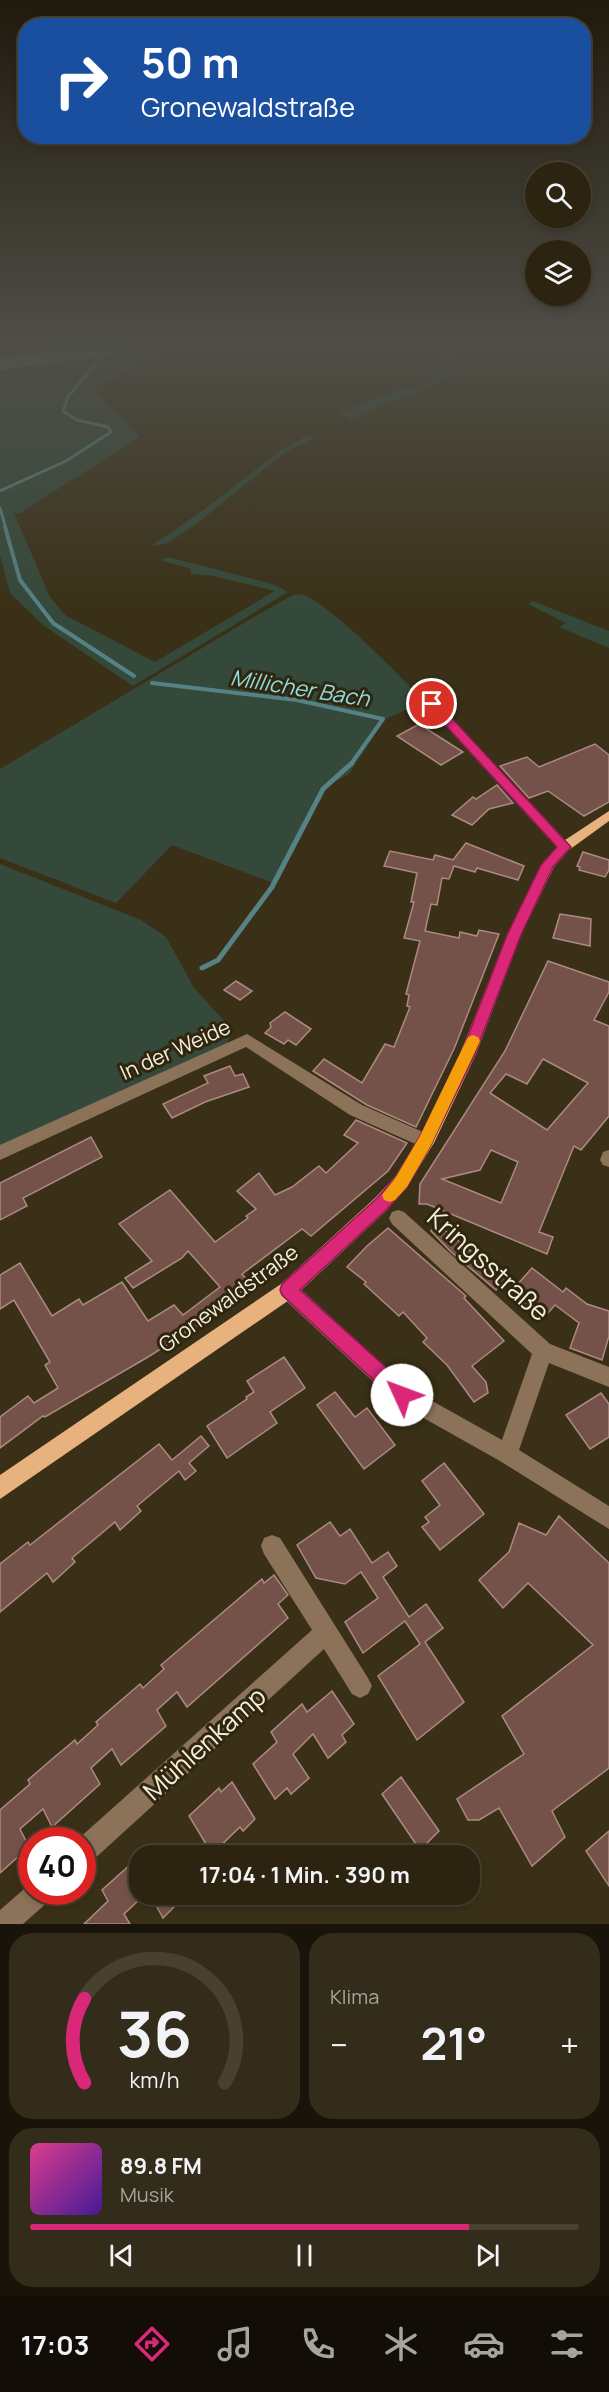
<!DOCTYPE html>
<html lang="de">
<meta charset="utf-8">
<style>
:root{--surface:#2c2411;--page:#342c1a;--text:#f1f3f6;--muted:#a6a49f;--line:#484131;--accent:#db2777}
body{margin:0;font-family:Manrope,sans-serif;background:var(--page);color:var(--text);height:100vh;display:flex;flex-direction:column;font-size:22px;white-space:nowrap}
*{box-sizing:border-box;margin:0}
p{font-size:20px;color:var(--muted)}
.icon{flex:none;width:33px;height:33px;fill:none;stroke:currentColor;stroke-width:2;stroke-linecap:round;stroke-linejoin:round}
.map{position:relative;height:1924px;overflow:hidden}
.sheet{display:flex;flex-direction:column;gap:9px;padding:9px;background:#181409;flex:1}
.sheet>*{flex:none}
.banner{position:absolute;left:18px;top:18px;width:573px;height:126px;border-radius:24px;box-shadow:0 3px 9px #0003,0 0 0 2px var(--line);background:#1a4fa0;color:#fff;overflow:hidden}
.fabs{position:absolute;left:525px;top:162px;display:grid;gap:12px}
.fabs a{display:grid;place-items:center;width:66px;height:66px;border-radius:50%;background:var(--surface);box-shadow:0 3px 9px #0003,0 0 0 2px var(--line);font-size:30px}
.speed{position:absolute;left:18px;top:1827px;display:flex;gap:12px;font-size:30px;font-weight:700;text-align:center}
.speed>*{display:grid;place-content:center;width:78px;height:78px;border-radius:50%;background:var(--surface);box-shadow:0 3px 9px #0003,0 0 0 2px var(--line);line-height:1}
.speed .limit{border:9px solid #d22;background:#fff;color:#111}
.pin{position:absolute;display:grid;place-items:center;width:51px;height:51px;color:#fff;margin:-26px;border:3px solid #fff;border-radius:50%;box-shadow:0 2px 6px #0007}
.me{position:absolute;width:66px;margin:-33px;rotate:313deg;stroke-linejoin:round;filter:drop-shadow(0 0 4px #0008)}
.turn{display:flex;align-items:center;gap:21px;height:126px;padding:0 24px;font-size:27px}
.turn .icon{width:78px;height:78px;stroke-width:2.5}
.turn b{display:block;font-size:42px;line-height:51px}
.big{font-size:45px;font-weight:700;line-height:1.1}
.sheet .card{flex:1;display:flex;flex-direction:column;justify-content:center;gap:9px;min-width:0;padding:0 21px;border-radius:24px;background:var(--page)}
.sheet .dial{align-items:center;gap:0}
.dial svg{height:156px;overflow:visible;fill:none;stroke:var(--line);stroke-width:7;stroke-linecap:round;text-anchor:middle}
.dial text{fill:var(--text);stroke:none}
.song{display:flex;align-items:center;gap:18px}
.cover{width:72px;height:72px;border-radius:9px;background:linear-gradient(135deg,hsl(330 70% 55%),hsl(260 70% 35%))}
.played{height:6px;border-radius:3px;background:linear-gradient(90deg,var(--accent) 80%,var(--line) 80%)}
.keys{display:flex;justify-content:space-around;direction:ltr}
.heat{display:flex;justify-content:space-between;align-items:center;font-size:33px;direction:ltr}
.sheet .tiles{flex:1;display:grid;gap:9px;grid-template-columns:1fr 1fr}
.card:last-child{grid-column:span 2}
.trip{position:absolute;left:129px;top:1845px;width:351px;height:60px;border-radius:24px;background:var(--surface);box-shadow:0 3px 9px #0003,0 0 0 2px var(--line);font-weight:700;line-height:60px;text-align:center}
.menu{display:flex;height:96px;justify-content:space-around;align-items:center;background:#120e07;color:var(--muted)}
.menu .icon{width:42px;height:42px}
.menu .on{color:var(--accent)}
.menu b{font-size:27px;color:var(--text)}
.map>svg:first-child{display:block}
.green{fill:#35493a}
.water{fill:#568285}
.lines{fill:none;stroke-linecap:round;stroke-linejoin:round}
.stream-far2{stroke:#568285;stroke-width:3}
.stream-far1{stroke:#568285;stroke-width:4}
.stream{stroke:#568285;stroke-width:5}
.building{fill:#745249;stroke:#ab8a81;stroke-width:1.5;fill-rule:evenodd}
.minor{fill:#8d725a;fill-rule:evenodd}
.major{fill:#e8b27f;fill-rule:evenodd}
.route{fill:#db2777;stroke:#8e194d;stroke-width:1.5}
.slow{fill:#f59e0b}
.labels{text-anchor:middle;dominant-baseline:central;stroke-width:6;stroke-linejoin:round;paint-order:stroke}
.street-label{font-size:21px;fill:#f4eedf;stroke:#30260d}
.water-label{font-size:22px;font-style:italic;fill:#8cdce1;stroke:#30260d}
.near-street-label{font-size:26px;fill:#f4eedf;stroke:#30260d}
</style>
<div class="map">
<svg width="609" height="1924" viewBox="0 0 609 1924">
<rect width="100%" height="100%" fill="#3a3017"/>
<g class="green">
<path d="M0 342H249L162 355 92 389 140 437 20 513H14L50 597 65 615 155 662 275 591 214 576 191 574V569L160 560 168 557 272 584 288 592 133 686 43 625 10 593 0 555Z"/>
<path d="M445 342H461L448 372 442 379 420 392 384 405 351 421 339 413C355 407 370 399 387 394 423 382 442 391 445 342Z"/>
<path d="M306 436 315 438 291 449 278 458 195 525 168 543 150 547 206 508 282 449Z"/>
<path d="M300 594C325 598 404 680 425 702L385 719 349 774 319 790 273 883 172 845 116 903 0 858V769L254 617 293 595Z"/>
<path d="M533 601 609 631V648L559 627 566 623 528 604Z"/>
<path d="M0 864 141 920 166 937 194 988 230 1027 233 1032 226 1044 0 1149Z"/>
</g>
<path class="water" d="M105 342H155L107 355 0 370V358L92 347Z"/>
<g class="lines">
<g class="stream-far2">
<path d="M98 360 107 350"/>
<path d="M0 491 66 461 111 432 108 427 77 420 63 411 68 397 95 364"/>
<path d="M0 508 6 529"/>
</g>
<g class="stream-far1">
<path d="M5 527 20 580 53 623 134 676"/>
<path d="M152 683 297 700 383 719 351 764"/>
</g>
<path class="stream" d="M202 968 218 960 272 887 323 789 352 763"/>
</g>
<g class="building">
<path d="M419 724 463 752 441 765 397 736Z"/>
<path d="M595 744 609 755V802L584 816 548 791 529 798 500 766 527 757 539 767Z"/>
<path d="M497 785 513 803 489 809 472 825 452 815 473 797 476 799Z"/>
<path d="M466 843 524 866 518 880 477 868 475 872 454 866 449 879 442 878 437 905 431 904 425 931 459 938 460 932 477 936 479 930 499 934 454 1049 416 1127 367 1105 313 1071 324 1059 362 1083 385 1044 394 1047 410 1007 407 1006 409 995 406 994 420 941 404 938 414 902H411L417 873 384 866 390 851 433 860 435 855 453 860Z"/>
<path d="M583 852 609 860V870L605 877 579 870 580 867 577 866Z"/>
<path d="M560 914 591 919 590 946 553 938Z"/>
<path d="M548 961 609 982V992L594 1020 609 1026V1116L581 1150 574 1146 539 1232 553 1237 547 1254 427 1204H419L420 1184 505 1051ZM543 1059 588 1083 547 1130 490 1093 506 1074 527 1084ZM491 1150 518 1162 501 1203 442 1179 480 1170Z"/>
<path d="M236 981 252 991 240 1000 224 990Z"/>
<path d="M285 1012 311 1029 296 1045 288 1040 284 1044 265 1033 271 1027 270 1023Z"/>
<path d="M230 1066 235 1076 243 1074 249 1087 205 1102 172 1118 163 1104 208 1083 204 1076Z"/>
<path d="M356 1120 407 1143 388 1171 311 1236 302 1229 242 1274 251 1284 208 1319 148 1357 45 1417 43 1416 0 1448V1417L28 1396 34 1403 58 1388 45 1365 50 1362 14 1300 0 1309V1275L20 1263 52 1316 79 1299 83 1305 122 1282 148 1321 174 1305 183 1315 220 1287 188 1251 182 1258 133 1288 125 1278 152 1261 119 1224 170 1190 215 1242 248 1218 246 1216 256 1209 237 1191 259 1173 275 1195 292 1187 319 1166 326 1173 358 1143 344 1135Z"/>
<path d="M91 1137 102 1157 23 1198 27 1206 0 1220V1183Z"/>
<path d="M437 1224 506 1279 496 1290 451 1252 431 1231Z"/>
<path d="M388 1228 466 1296 464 1298 504 1341 472 1366 486 1382 488 1393 474 1402 447 1365 423 1342 427 1338 403 1312 399 1316 364 1284 366 1282 347 1267 367 1246Z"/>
<path d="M532 1268 563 1292 566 1288 587 1304 609 1311V1336L602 1360 570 1348 579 1323 555 1305 541 1321 508 1295Z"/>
<path d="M284 1357 305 1388 270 1412 277 1423 227 1458 207 1426 247 1399 246 1397 254 1392 247 1381Z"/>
<path d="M335 1392 355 1417 367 1408 395 1445 364 1469 317 1405Z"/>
<path d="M601 1393 609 1404V1437L590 1449 566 1415Z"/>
<path d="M201 1436 209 1446 189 1463 196 1471 185 1480 179 1471 137 1506 141 1511 120 1530 115 1522 72 1558 75 1562 53 1582 47 1573 0 1612V1564L28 1542 30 1545 159 1444 172 1460Z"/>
<path d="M444 1463 484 1514 440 1550 422 1527 429 1522 425 1517 440 1505 422 1481Z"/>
<path d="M559 1516 609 1563V1768L552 1811 565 1837 532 1866 499 1808 479 1820H468L457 1799 524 1754 502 1716 593 1645 528 1583 503 1608 479 1580 509 1552 519 1523 546 1535Z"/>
<path d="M330 1522 340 1536 350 1529 372 1563 388 1552 397 1566 383 1577 409 1617 426 1604 443 1628 425 1642 464 1702 417 1740 378 1676 420 1644 405 1621 363 1653 345 1622 378 1598 361 1572 345 1584 316 1578 297 1545Z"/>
<path d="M274 1575 288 1595 278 1604 288 1618 187 1707 177 1692 157 1710 166 1726 121 1765 112 1749 91 1768 100 1784 52 1827 43 1809 20 1829 29 1847 0 1873V1810L30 1784 28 1780 51 1760 75 1740 77 1744 98 1725 96 1722 140 1684 143 1688 164 1669 161 1665 262 1579 264 1583Z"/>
<path d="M332 1691 354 1724 342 1735 346 1742 328 1758 313 1734 293 1754 309 1778 291 1794 287 1788 275 1799 253 1764 277 1742 271 1732 302 1704 307 1712Z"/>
<path d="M401 1777 439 1831 420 1850 382 1794Z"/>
<path d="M232 1782 255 1819 243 1831 240 1827 212 1854 189 1816 219 1788 221 1792Z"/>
<path d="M609 1831V1886L586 1851Z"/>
<path d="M140 1856V1899L124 1914 130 1924H84L108 1901 102 1890Z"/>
<path d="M150 1894H187L163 1918Z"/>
</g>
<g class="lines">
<g class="minor">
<path d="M432 700 436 701 569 844 571 847 569 850H559L428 707 426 704Z"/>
<path d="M247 1034 362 1105 432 1136 435 1141 432 1146 426 1148 420 1146 350 1115 246 1047 0 1160V1145Z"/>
<path d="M609 1150V1167L603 1165 600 1160 603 1152Z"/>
<path d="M398 1210 404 1212 550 1344 609 1367V1387L549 1363 519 1450 609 1506V1529L500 1461 395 1402 281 1296 279 1290 281 1284 288 1281 295 1284 409 1388 502 1440 532 1354 392 1224 389 1218 392 1212Z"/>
<path d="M272 1535 280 1538 368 1678 372 1686 368 1694 360 1698 352 1694 324 1649 91 1862 82 1865V1840H77L312 1630 264 1554 261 1546 264 1538Z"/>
<path d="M31 1883 32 1892H53L49 1901 23 1924H0V1910Z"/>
</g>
<path class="major" d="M609 811V821L569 850 554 867 521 935 476 1054 435 1141 407 1187 387 1210 295 1296 0 1499V1475L281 1284 375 1198 395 1177 420 1136 460 1054 507 935 541 865 559 844Z"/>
</g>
<linearGradient id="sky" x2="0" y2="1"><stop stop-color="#201a0d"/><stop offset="0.56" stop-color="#4f4e47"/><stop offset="1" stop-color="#4f4e47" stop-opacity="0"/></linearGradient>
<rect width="609" height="612" fill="url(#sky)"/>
<path class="route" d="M432 700 436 701 571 847 553 867 521 935 475 1054 431 1145 407 1187 387 1209 300 1290 409 1388 411 1395 409 1401 402 1404 396 1401 282 1295 280 1290 282 1284 376 1199 396 1177 420 1136 461 1054 507 935 541 865 557 847 428 706V701Z"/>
<path class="slow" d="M473 1035 478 1037 480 1041 431 1145 407 1187 395 1200 390 1202 384 1200 382 1195 396 1177 420 1136 466 1041 468 1037Z"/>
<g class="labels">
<g class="street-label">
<text transform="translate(175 1049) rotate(-24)">In der Weide</text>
<text transform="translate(228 1298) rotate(-36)">Gronewaldstraße</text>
</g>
<g class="water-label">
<text transform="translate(300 688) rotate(9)">Millicher Bach</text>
</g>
<g class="near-street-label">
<text transform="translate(489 1264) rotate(42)">Kringsstraße</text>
<text transform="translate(204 1743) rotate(-42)">Mühlenkamp</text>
</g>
</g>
</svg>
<div class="fabs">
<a><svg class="icon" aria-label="search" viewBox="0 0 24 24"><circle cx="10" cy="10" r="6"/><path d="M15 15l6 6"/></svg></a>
<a><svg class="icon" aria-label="layers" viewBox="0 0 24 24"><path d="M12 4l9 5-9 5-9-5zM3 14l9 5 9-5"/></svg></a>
</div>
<div class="speed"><div class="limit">40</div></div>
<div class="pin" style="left:432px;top:704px;background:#d93025"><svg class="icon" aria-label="arrive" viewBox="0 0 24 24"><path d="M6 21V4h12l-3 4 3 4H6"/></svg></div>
<svg class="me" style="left:402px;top:1395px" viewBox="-20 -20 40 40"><circle r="19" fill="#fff"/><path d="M0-13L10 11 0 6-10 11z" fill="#db2777"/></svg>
<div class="trip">17:04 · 1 Min. · 390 m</div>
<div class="banner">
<div class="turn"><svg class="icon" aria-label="right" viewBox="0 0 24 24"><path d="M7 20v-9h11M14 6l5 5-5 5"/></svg><div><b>50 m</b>Gronewaldstraße</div></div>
</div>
</div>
<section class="sheet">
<div class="tiles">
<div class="card dial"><svg viewBox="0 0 100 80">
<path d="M14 69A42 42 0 1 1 86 69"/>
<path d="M14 69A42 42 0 0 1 14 26" stroke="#db2777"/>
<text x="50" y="56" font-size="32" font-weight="700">36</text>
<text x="50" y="72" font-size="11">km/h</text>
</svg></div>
<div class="card"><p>Klima</p>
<div class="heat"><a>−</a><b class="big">21°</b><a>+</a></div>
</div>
<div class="card">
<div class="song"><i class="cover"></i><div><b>89.8 FM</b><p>Musik</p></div></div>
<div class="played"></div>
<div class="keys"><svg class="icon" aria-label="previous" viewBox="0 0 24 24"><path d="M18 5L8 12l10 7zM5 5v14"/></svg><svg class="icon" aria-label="pause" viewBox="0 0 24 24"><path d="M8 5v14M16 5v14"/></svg><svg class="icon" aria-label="next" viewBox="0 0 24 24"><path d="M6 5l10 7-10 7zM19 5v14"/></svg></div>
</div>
</div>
</section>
<nav class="menu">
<b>17:03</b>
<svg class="icon on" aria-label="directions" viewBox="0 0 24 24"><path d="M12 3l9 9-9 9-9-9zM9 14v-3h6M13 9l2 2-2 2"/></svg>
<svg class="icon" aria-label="music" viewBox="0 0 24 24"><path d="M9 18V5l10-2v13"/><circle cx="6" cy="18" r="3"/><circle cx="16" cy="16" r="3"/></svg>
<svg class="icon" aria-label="phone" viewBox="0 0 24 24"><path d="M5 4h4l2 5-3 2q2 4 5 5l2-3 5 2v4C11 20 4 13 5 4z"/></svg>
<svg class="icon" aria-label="climate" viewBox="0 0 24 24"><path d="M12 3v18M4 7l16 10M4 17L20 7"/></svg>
<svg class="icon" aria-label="car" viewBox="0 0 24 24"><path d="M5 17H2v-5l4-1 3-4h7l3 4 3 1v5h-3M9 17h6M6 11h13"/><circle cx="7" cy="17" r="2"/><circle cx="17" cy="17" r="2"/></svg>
<svg class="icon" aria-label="filters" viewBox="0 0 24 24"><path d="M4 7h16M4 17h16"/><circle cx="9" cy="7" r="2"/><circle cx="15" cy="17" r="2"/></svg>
</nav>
